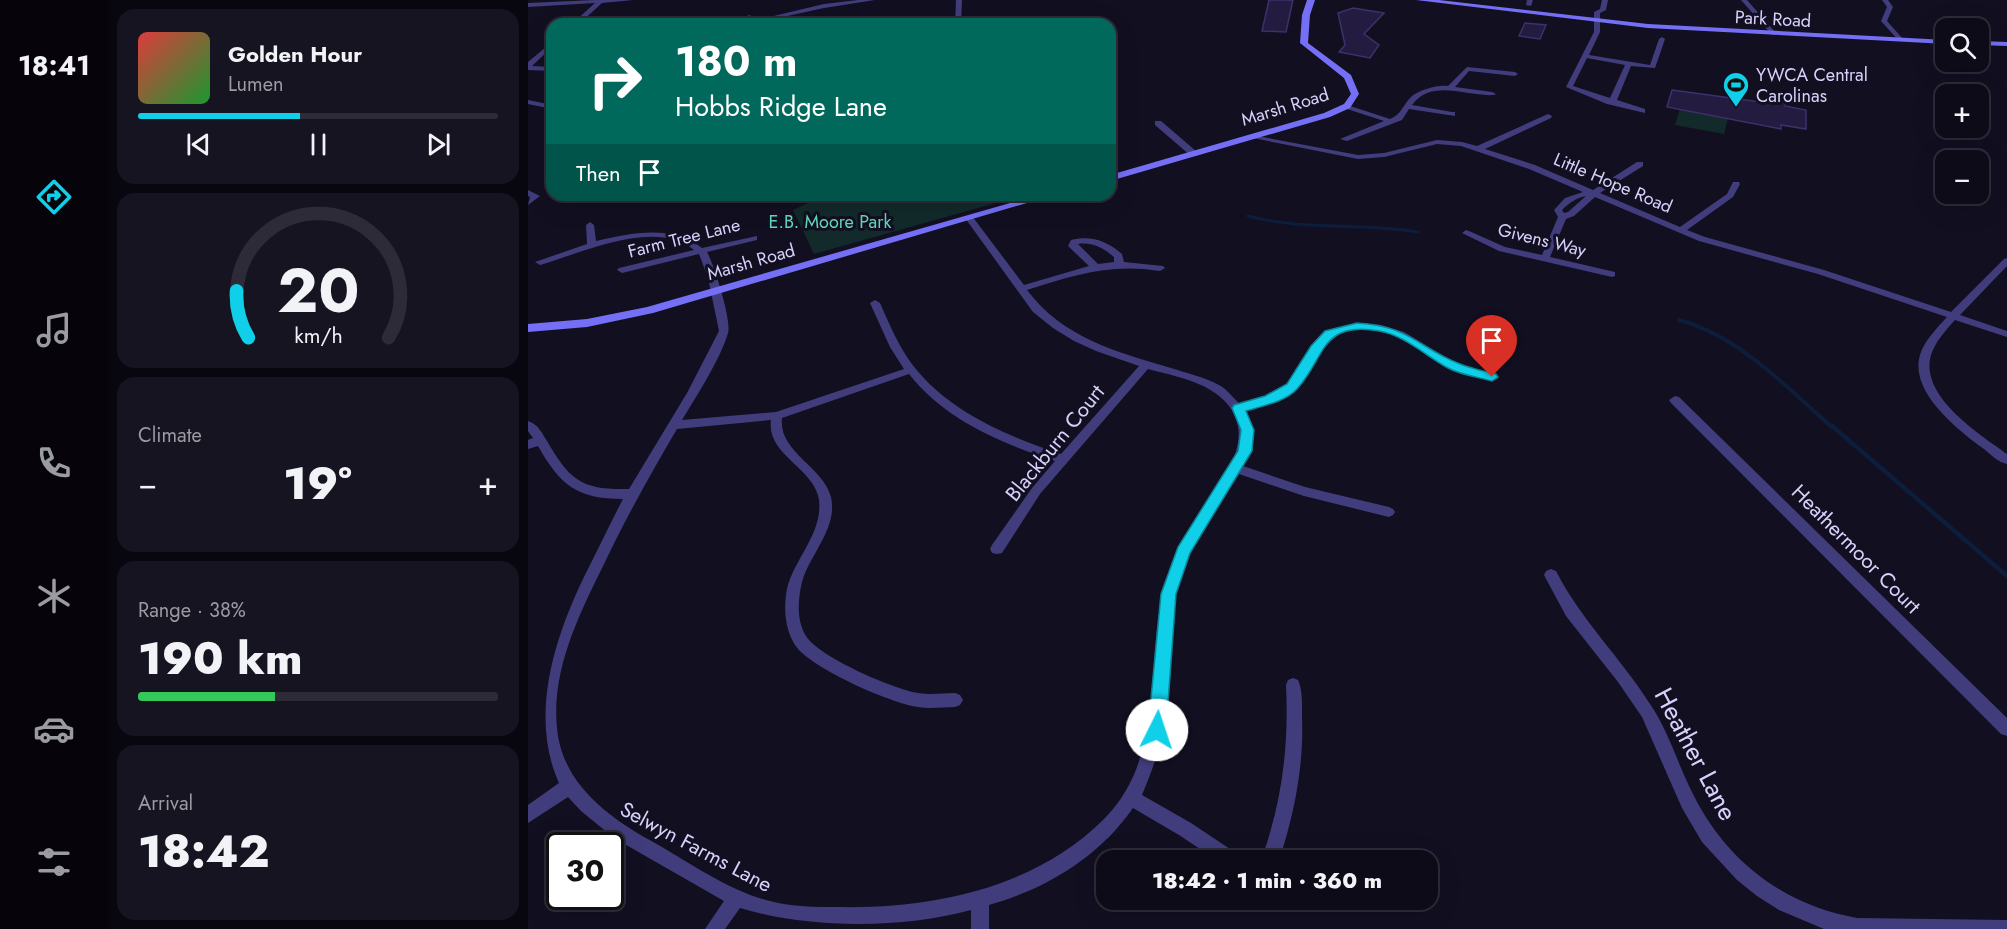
<!DOCTYPE html>
<meta charset="utf-8">
<style>
:root{--surface:#0e0b19;--page:#171422;--text:#f1f3f6;--muted:#9b9ba2;--line:#2e2b38;--accent:#10cfe9}
body{margin:0;font-family:Jost,sans-serif;background:var(--page);color:var(--text);height:100vh;display:flex;flex-direction:column;font-size:22px;white-space:nowrap}
*{box-sizing:border-box;margin:0}
p{font-size:20px;color:var(--muted)}
.icon{flex:none;width:33px;height:33px;fill:none;stroke:currentColor;stroke-width:2;stroke-linecap:round;stroke-linejoin:round}
.map{position:relative;flex:1;overflow:hidden}
.panel{display:flex;flex-direction:column;gap:9px;padding:9px;background:#08060e;width:420px}
.panel>*{flex:none}
.guide{position:absolute;left:18px;top:18px;width:570px;height:183px;border-radius:18px;box-shadow:0 6px 24px #0002,0 0 0 2px var(--line);background:#00695c;color:#fff;overflow:hidden}
.tools{position:absolute;left:1407px;top:18px;display:grid;gap:12px}
.tools a{display:grid;place-items:center;width:54px;height:54px;border-radius:12px;background:var(--surface);box-shadow:0 6px 24px #0002,0 0 0 2px var(--line);font-size:30px}
.speed{position:absolute;left:18px;top:832px;display:flex;gap:12px;font-size:30px;font-weight:700;text-align:center}
.speed>*{display:grid;place-content:center;width:78px;height:78px;border-radius:50%;background:var(--surface);box-shadow:0 6px 24px #0002,0 0 0 2px var(--line);line-height:1}
.speed .limit{border:3px solid #111;border-radius:9px;background:#fff;color:#111}
.pin{position:absolute;display:grid;place-items:center;width:51px;height:51px;color:#fff;margin:-62px -26px;border-radius:50% 50% 50% 0;rotate:-45deg;box-shadow:0 0 6px #0007}
.pin .icon{rotate:45deg}
.me{position:absolute;width:66px;margin:-33px;rotate:4deg;stroke-linejoin:round;filter:drop-shadow(0 0 4px #0008)}
.turn{display:flex;align-items:center;gap:21px;height:126px;padding:0 30px;font-size:27px}
.turn .icon{width:78px;height:78px;stroke-width:2.5}
.turn b{display:block;font-size:42px;line-height:51px}
.then{display:flex;align-items:center;height:57px;padding:0 30px;background:#0003;gap:12px;font-size:22px}
.big{font-size:45px;font-weight:800;line-height:1.1}
.panel .card{flex:1;display:flex;flex-direction:column;justify-content:center;gap:9px;min-width:0;padding:0 21px;border-radius:18px;background:var(--page)}
.panel .dial{align-items:center;gap:0}
.dial svg{height:156px;overflow:visible;fill:none;stroke:var(--line);stroke-width:7;stroke-linecap:round;text-anchor:middle}
.dial text{fill:var(--text);stroke:none}
.song{display:flex;align-items:center;gap:18px}
.cover{width:72px;height:72px;border-radius:9px;background:linear-gradient(135deg,hsl(0 70% 55%),hsl(130 70% 35%))}
.played{height:6px;border-radius:3px;background:linear-gradient(90deg,var(--accent) 45%,var(--line) 45%)}
.keys{display:flex;justify-content:space-around;direction:ltr}
.heat{display:flex;justify-content:space-between;align-items:center;font-size:33px;direction:ltr}
.charge{height:9px;border-radius:4px;background:linear-gradient(90deg,#34c759 38%,var(--line) 0)}
.trip{position:absolute;left:568px;top:850px;width:342px;height:60px;border-radius:18px;background:var(--surface);box-shadow:0 6px 24px #0002,0 0 0 2px var(--line);font-weight:800;line-height:60px;text-align:center}
main{display:flex;flex:1;min-height:0}
.dock{display:flex;flex-direction:column;width:108px;justify-content:space-around;align-items:center;background:#06040a;color:var(--muted)}
.dock .icon{width:42px;height:42px}
.dock .active{color:var(--accent)}
.dock b{font-size:27px;color:var(--text)}
.map>svg:first-child{display:block}
.green{fill:#122a2a}
.lines{fill:none;stroke-linecap:round;stroke-linejoin:round}
.stream-far2{stroke:#0d1d3c;stroke-width:3}
.stream-far1{stroke:#0d1d3c;stroke-width:4}
.stream{stroke:#0d1d3c;stroke-width:4.5}
.building{fill:#241c40;stroke:#3d306b;stroke-width:1.5}
.street{fill:#413d7c;fill-rule:evenodd}
.secondary{fill:#756ff5;fill-rule:evenodd}
.route{fill:#10cfe9;stroke:#0a8797;stroke-width:1.5}
.labels{text-anchor:middle;dominant-baseline:central;stroke-width:6;stroke-linejoin:round;paint-order:stroke}
.far-street-label{font-size:18px;fill:#d7d2fc;stroke:#120f21}
.far-poi-label{font-size:18px;fill:#d7d2fc;stroke:#120f21;text-anchor:start}
.far-park-label{font-size:18px;fill:#63d6bc;stroke:#120f21}
.street-label{font-size:21px;fill:#d7d2fc;stroke:#120f21}
.near-street-label{font-size:26px;fill:#d7d2fc;stroke:#120f21}
</style>
<main>
<nav class="dock">
<b>18:41</b>
<svg class="icon active" aria-label="directions" viewBox="0 0 24 24"><path d="M12 3l9 9-9 9-9-9zM9 14v-3h6M13 9l2 2-2 2"/></svg>
<svg class="icon" aria-label="music" viewBox="0 0 24 24"><path d="M9 18V5l10-2v13"/><circle cx="6" cy="18" r="3"/><circle cx="16" cy="16" r="3"/></svg>
<svg class="icon" aria-label="phone" viewBox="0 0 24 24"><path d="M5 4h4l2 5-3 2q2 4 5 5l2-3 5 2v4C11 20 4 13 5 4z"/></svg>
<svg class="icon" aria-label="climate" viewBox="0 0 24 24"><path d="M12 3v18M4 7l16 10M4 17L20 7"/></svg>
<svg class="icon" aria-label="car" viewBox="0 0 24 24"><path d="M5 17H2v-5l4-1 3-4h7l3 4 3 1v5h-3M9 17h6M6 11h13"/><circle cx="7" cy="17" r="2"/><circle cx="17" cy="17" r="2"/></svg>
<svg class="icon" aria-label="filters" viewBox="0 0 24 24"><path d="M4 7h16M4 17h16"/><circle cx="9" cy="7" r="2"/><circle cx="15" cy="17" r="2"/></svg>
</nav>
<section class="panel">
<div class="card">
<div class="song"><i class="cover"></i><div><b>Golden Hour</b><p>Lumen</p></div></div>
<div class="played"></div>
<div class="keys"><svg class="icon" aria-label="previous" viewBox="0 0 24 24"><path d="M18 5L8 12l10 7zM5 5v14"/></svg><svg class="icon" aria-label="pause" viewBox="0 0 24 24"><path d="M8 5v14M16 5v14"/></svg><svg class="icon" aria-label="next" viewBox="0 0 24 24"><path d="M6 5l10 7-10 7zM19 5v14"/></svg></div>
</div>
<div class="card dial"><svg viewBox="0 0 100 80">
<path d="M14 69A42 42 0 1 1 86 69"/>
<path d="M14 69A42 42 0 0 1 8 45" stroke="#10cfe9"/>
<text x="50" y="56" font-size="32" font-weight="700">20</text>
<text x="50" y="72" font-size="11">km/h</text>
</svg></div>
<div class="card"><p>Climate</p>
<div class="heat"><a>−</a><b class="big">19°</b><a>+</a></div>
</div>
<div class="card"><p>Range · 38%</p><b class="big">190 km</b><div class="charge"></div></div>
<div class="card"><p>Arrival</p><b class="big">18:42</b></div>
</section>
<div class="map">
<svg width="1479" height="929" viewBox="0 0 1479 929">
<rect width="100%" height="100%" fill="#120f21"/>
<g class="green">
<path d="M1152 109 1200 118 1196 134 1147 125Z"/>
<path d="M297 195H496L286 254 265 210Z"/>
</g>
<g class="lines">
<path class="stream-far2" d="M720 216C776 231 833 222 890 232"/>
<path class="stream-far1" d="M1151 320C1213 337 1258 387 1305 428"/>
<path class="stream" d="M1304 426 1479 576"/>
</g>
<g class="building">
<path d="M741 0H765L758 32 734 31Z"/>
<path d="M825 8 856 13 836 34 851 45 842 58 811 52 817 45 810 13Z"/>
<path d="M997 23 1018 25 1012 39 991 36Z"/>
<path d="M1144 90 1240 103 1241 100 1257 103V106L1278 110V129L1253 125V129L1139 107Z"/>
</g>
<g class="lines">
<g class="street">
<path d="M67 0H105L74 3 51 24H44L67 3 0 7V3Z"/>
<path d="M330 0H347L296 8 223 24H212L296 4Z"/>
<path d="M428 0H434L433 24H427Z"/>
<path d="M999 0H1005L1003 6 998 5Z"/>
<path d="M1074 0H1080L1078 10 1072 13V32L1061 55 1122 65 1131 39 1134 37 1137 39 1127 68 1103 66 1089 100 1117 109V113L1079 104 1038 87 1066 32V12L1072 9ZM1059 58 1097 65 1082 98 1045 86Z"/>
<path d="M1213 0H1219L1248 33V35H1244Z"/>
<path d="M1354 0H1360L1365 7 1359 21 1375 39V41H1371L1353 21 1359 7Z"/>
<path d="M222 15 224 18 202 24H192Z"/>
<path d="M24 42V47L4 66 24 67V71L0 70V62Z"/>
<path d="M939 67 987 72 990 74 987 76 941 71 927 87 964 92 968 94 966 95C939 97 904 78 884 105L924 112H927V116L881 109 874 120 819 141 812 139 856 121 816 108V104L862 119C873 115 875 105 883 97 891 90 909 85 920 86Z"/>
<path d="M0 100 24 105V109L0 104Z"/>
<path d="M1020 114 1024 116 1023 118 957 149 1007 165 1065 190 1109 162H1115V166L1072 193 1152 227 1199 194 1205 182H1211L1212 184 1205 197 1159 230 1177 237 1296 270 1423 312 1476 259 1479 258V266L1432 315 1479 331V337L1427 320C1418 330 1407 342 1403 355 1391 396 1451 434 1479 454V464C1470 462 1463 455 1456 449 1430 430 1381 392 1392 355 1396 341 1409 328 1419 317L1290 274 1171 241 1067 197 1046 216 1038 219 1022 257 1087 272V276L1084 277 971 251 934 233 938 230 941 231 977 247 1014 255 1030 217 1026 210 1037 198 1055 192 1001 169 933 146 909 144 856 157 830 159 720 137 724 135 830 155 856 153 909 140 934 142 949 146ZM1058 196 1040 212 1036 213 1034 210C1041 203 1048 198 1058 196Z"/>
<path d="M627 121H633L669 152V156H663L627 125Z"/>
<path d="M0 190 12 196 0 205 2 197 0 196Z"/>
<path d="M441 215 444 216 496 285 561 266 540 246 543 240C563 235 579 241 594 254L596 262 635 266 637 268 632 271C582 263 546 275 499 290 535 338 589 352 643 368 658 373 677 377 691 385 699 389 705 398 712 404L738 396 760 384 783 347 797 331 829 323 853 325 876 332 931 365 968 374 969 377 964 381 923 369 868 336 852 331 829 329 805 335 791 351 768 390 746 402 715 411C725 433 723 443 715 466L777 487 861 507 865 509 867 512 865 515 861 517 776 496 711 474C690 510 660 543 650 585 638 629 641 676 636 721 633 747 624 771 614 795L663 823 711 855 714 861H690L651 835 605 808C571 857 518 889 461 905V929H443V910C374 929 280 929 212 908L197 929H177L196 901 86 838 53 811 40 797 0 823V805L31 783C0 715 28 632 60 569 72 545 83 522 95 499 49 499 32 485 10 446L0 449V440L5 438 0 431V421C10 424 14 433 19 441 42 481 54 490 101 489L159 393 191 331 180 278 171 254 94 273 89 270 91 268 166 250C127 218 54 253 12 265L7 262 59 244 58 225 62 222 66 225 68 241C103 233 144 224 174 248L229 236V240L179 252C186 264 204 321 200 333 193 358 168 397 154 420L248 412 376 369 362 347 342 303 347 300 352 303C360 321 368 340 379 357 414 409 476 435 533 454L611 366 568 351 546 341 525 328 505 312 437 218ZM550 244C565 242 575 248 586 257V262L570 264ZM620 369C639 374 668 380 684 391 748 432 680 498 655 540 604 626 651 744 576 819 507 888 405 909 310 907 288 907 264 907 242 901 201 891 164 864 127 843 81 818 34 784 29 728 23 669 52 613 77 562 99 516 123 473 149 429L243 420C238 455 287 468 291 500 295 533 266 559 259 589 255 609 257 634 271 650 291 671 362 703 390 707 402 709 415 707 427 707L432 705 435 700 432 695 427 693C415 693 402 695 390 693 365 689 291 657 278 636 268 620 270 599 274 582 282 554 310 528 303 497 295 466 250 452 254 418L381 374C417 420 473 443 527 461L504 488 464 545 462 549 464 553 469 554 474 553 512 494Z"/>
<path d="M1147 396 1151 397 1479 718V736L1473 734 1143 403 1141 400Z"/>
<path d="M1023 569 1028 571C1053 620 1093 658 1122 704 1141 732 1150 765 1165 794 1198 861 1256 905 1329 918L1479 920V929H1296L1251 910 1229 896 1209 880 1174 842 1154 808 1114 717 1090 682 1038 616 1016 575 1018 571Z"/>
<path d="M765 678 770 680C775 691 774 706 774 717 776 767 766 814 751 861H733C754 801 761 748 758 685L760 680Z"/>
</g>
<g class="secondary">
<path d="M779 0H787L782 15 780 43 823 75 831 94 822 108 802 117 582 181V175L796 113 816 104 823 94 816 78 772 43 774 15Z"/>
<path d="M888 0H911L1120 24 1418 40V44L1120 28Z"/>
<path d="M1450 41 1479 42V46L1450 45Z"/>
<path d="M510 195H526L125 313 59 327 0 332V324L59 319 119 307Z"/>
</g>
</g>
<path class="route" d="M829 323C882 326 889 347 932 364 944 369 957 371 968 374L970 377 964 381C950 377 933 375 920 368 898 356 876 335 851 331 792 321 798 357 769 389 757 402 734 406 718 411L726 430 724 451 662 553 648 594 638 730 635 736 629 739 622 736 620 730 633 594 650 547 710 451 713 430 704 408 706 405 737 396 759 384 783 346 797 331Z"/>
<defs>
<g id="stadium-pin" transform="scale(1.35)"><path d="M0 17L-7.5 6A9.5 9.5 0 1 1 7.5 6Z" fill="#10cfe9" stroke="#120f21"/><path d="M0-5a6.5 5 0 1 0 0 10a6.5 5 0 1 0 0-10ZM-3.5-1.8h7v3.6h-7Z" fill="#111"/></g>
</defs>
<g fill-rule="evenodd">
<use href="#stadium-pin" x="1208" y="85"/>
</g>
<g class="labels">
<g class="far-street-label">
<text transform="translate(1245 19) rotate(3)">Park Road</text>
<text transform="translate(757 107) rotate(-17)">Marsh Road</text>
<text transform="translate(1085 183) rotate(23)">Little Hope Road</text>
<text transform="translate(156 238) rotate(-14)">Farm Tree Lane</text>
<text transform="translate(1014 240) rotate(14)">Givens Way</text>
<text transform="translate(223 262) rotate(-16)">Marsh Road</text>
</g>
<g class="far-poi-label">
<text x="1228" y="75">YWCA Central<tspan x="1228" dy="21">Carolinas</tspan></text>
</g>
<g class="far-park-label">
<text x="302" y="222">E.B. Moore Park</text>
</g>
<g class="street-label">
<text transform="translate(527 443) rotate(-51)">Blackburn Court</text>
<text transform="translate(1328 549) rotate(45)">Heathermoor Court</text>
<text transform="translate(168 847) rotate(28)">Selwyn Farms Lane</text>
</g>
<g class="near-street-label">
<text transform="translate(1168 754) rotate(62)">Heather Lane</text>
</g>
</g>
</svg>
<div class="tools">
<a><svg class="icon" aria-label="search" viewBox="0 0 24 24"><circle cx="10" cy="10" r="6"/><path d="M15 15l6 6"/></svg></a>
<a>+</a>
<a>−</a>
</div>
<div class="speed"><div class="limit">30</div></div>
<div class="pin" style="left:964px;top:377px;background:#d93025"><svg class="icon" aria-label="arrive" viewBox="0 0 24 24"><path d="M6 21V4h12l-3 4 3 4H6"/></svg></div>
<svg class="me" style="left:629px;top:730px" viewBox="-20 -20 40 40"><circle r="19" fill="#fff"/><path d="M0-13L10 11 0 6-10 11z" fill="#10cfe9"/></svg>
<div class="trip">18:42 · 1 min · 360 m</div>
<div class="guide">
<div class="turn"><svg class="icon" aria-label="right" viewBox="0 0 24 24"><path d="M7 20v-9h11M14 6l5 5-5 5"/></svg><div><b>180 m</b>Hobbs Ridge Lane</div></div>
<div class="then">Then<svg class="icon" aria-label="arrive" viewBox="0 0 24 24"><path d="M6 21V4h12l-3 4 3 4H6"/></svg></div>
</div>
</div>
</main>
